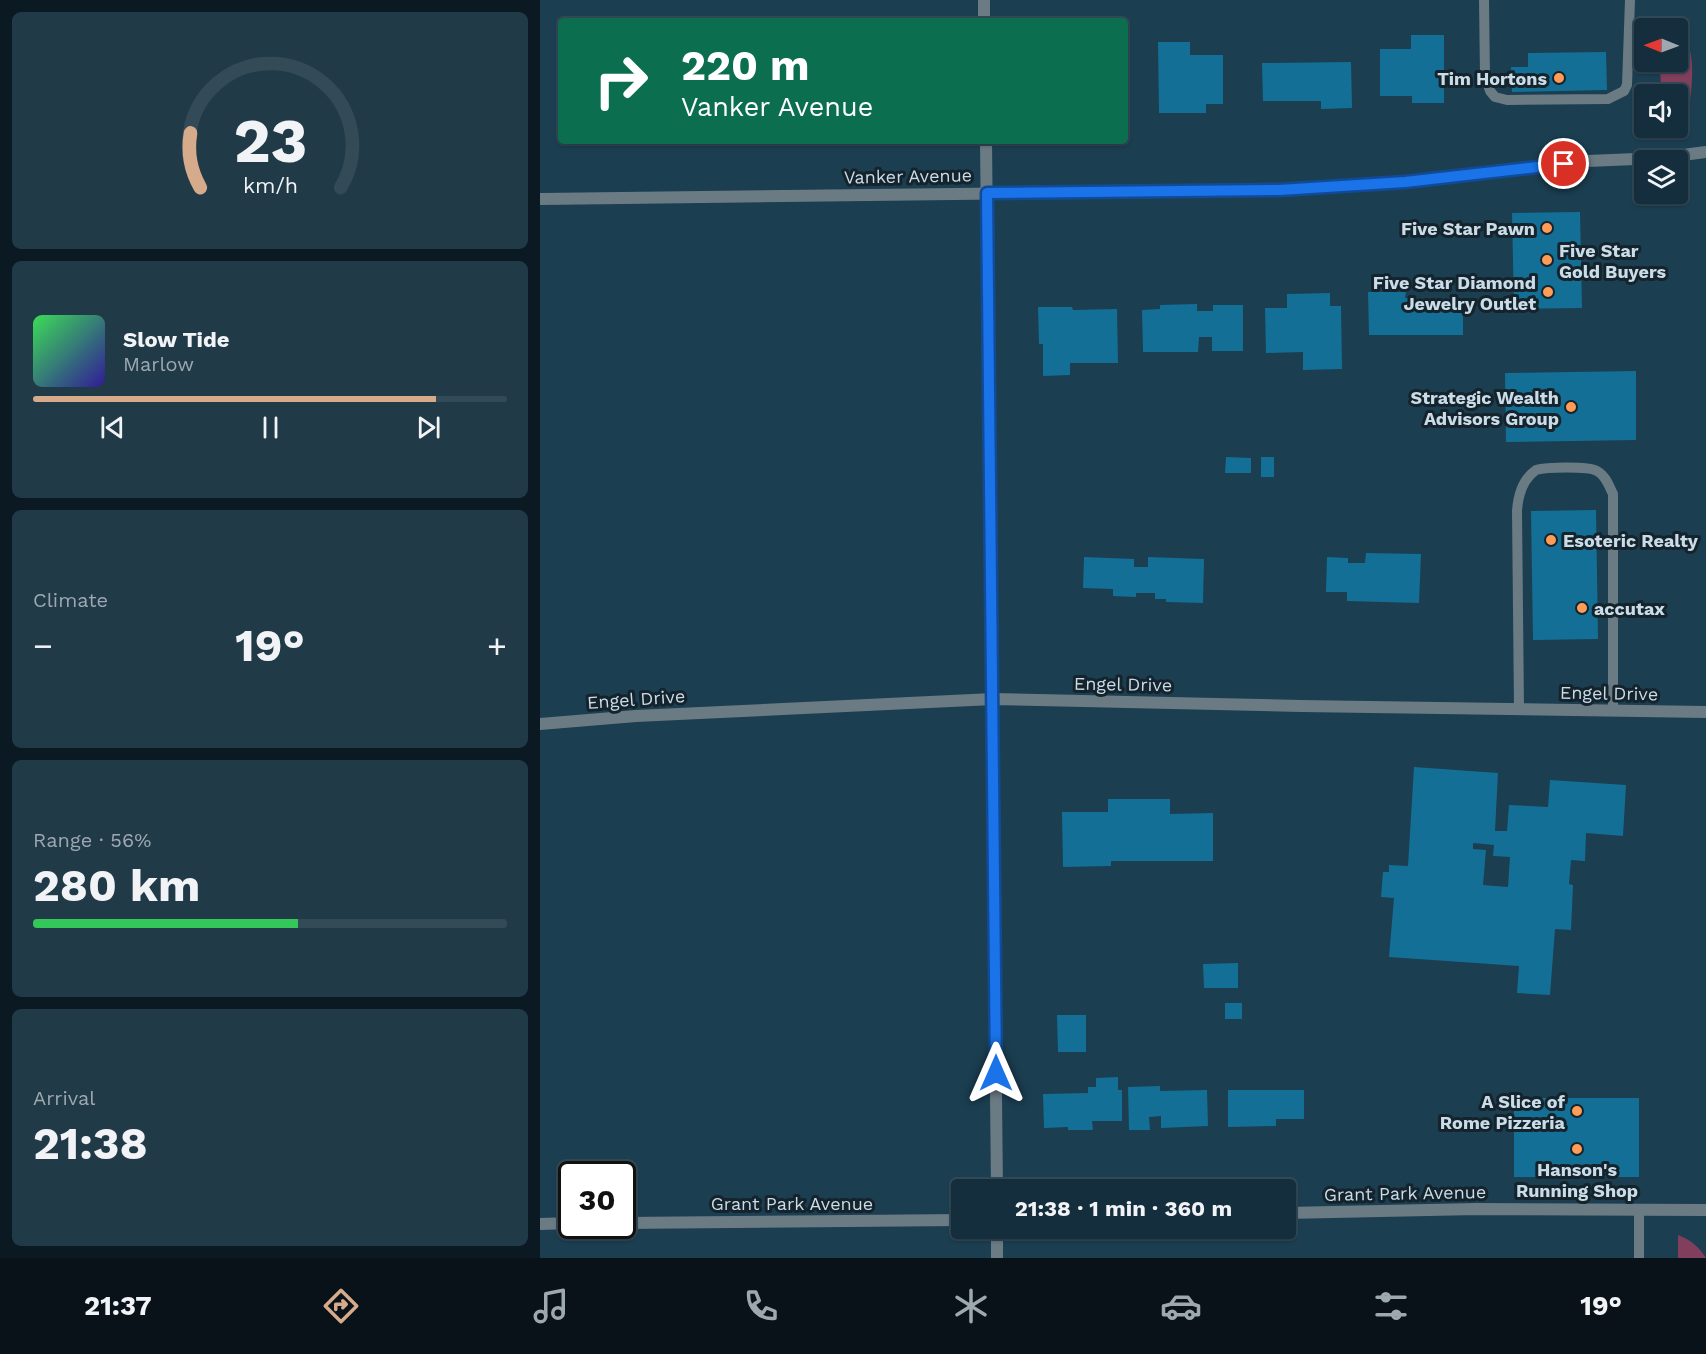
<!DOCTYPE html>
<meta charset="utf-8">
<style>
:root{--surface:#142e3d;--page:#213a48;--text:#f1f3f6;--muted:#9da8b0;--line:#334a57;--accent:#d6ab8b}
body{margin:0;font-family:"Work Sans",sans-serif;background:var(--page);color:var(--text);height:100vh;display:flex;flex-direction:column;font-size:22px;white-space:nowrap}
*{box-sizing:border-box;margin:0}
p{font-size:20px;color:var(--muted)}
.icon{flex:none;width:33px;height:33px;fill:none;stroke:currentColor;stroke-width:2;stroke-linecap:round;stroke-linejoin:round}
.map{position:relative;flex:1;overflow:hidden}
.drawer{display:flex;flex-direction:column;gap:12px;padding:12px;background:#0b1922;width:540px}
.drawer>*{flex:none}
.banner{position:absolute;left:18px;top:18px;width:570px;height:126px;border-radius:6px;box-shadow:0 2px 4px #0004,0 0 0 2px var(--line);background:#0b6e4f;color:#fff;overflow:hidden}
.needle{width:39px;rotate:271deg}
.fabs{position:absolute;left:1094px;top:18px;display:grid;gap:12px}
.fabs a{display:grid;place-items:center;width:54px;height:54px;border-radius:6px;background:var(--surface);box-shadow:0 2px 4px #0004,0 0 0 2px var(--line);font-size:30px}
.speed{position:absolute;left:18px;top:1161px;display:flex;gap:12px;font-size:30px;font-weight:700;text-align:center}
.speed>*{display:grid;place-content:center;width:78px;height:78px;border-radius:50%;background:var(--surface);box-shadow:0 2px 4px #0004,0 0 0 2px var(--line);line-height:1}
.speed .limit{border:3px solid #111;border-radius:9px;background:#fff;color:#111}
.pin{position:absolute;display:grid;place-items:center;width:51px;height:51px;color:#fff;margin:-26px;border:3px solid #fff;border-radius:50%;box-shadow:0 2px 6px #0007}
.me{position:absolute;width:66px;margin:-33px;rotate:0deg;stroke-linejoin:round;filter:drop-shadow(0 0 4px #0008)}
.turn{display:flex;align-items:center;gap:21px;height:126px;padding:0 24px;font-size:27px}
.turn .icon{width:78px;height:78px;stroke-width:2.5}
.turn b{display:block;font-size:42px;line-height:51px}
.big{font-size:45px;font-weight:700;line-height:1.1}
.drawer .widget{flex:1;display:flex;flex-direction:column;justify-content:center;gap:9px;min-width:0;padding:0 21px;border-radius:9px;background:var(--page)}
.drawer .dial{align-items:center;gap:0}
.dial svg{height:156px;overflow:visible;fill:none;stroke:var(--line);stroke-width:7;stroke-linecap:round;text-anchor:middle}
.dial text{fill:var(--text);stroke:none}
.song{display:flex;align-items:center;gap:18px}
.cover{width:72px;height:72px;border-radius:9px;background:linear-gradient(135deg,hsl(130 70% 55%),hsl(250 70% 35%))}
.played{height:6px;border-radius:3px;background:linear-gradient(90deg,var(--accent) 85%,var(--line) 85%)}
.keys{display:flex;justify-content:space-around;direction:ltr}
.heat{display:flex;justify-content:space-between;align-items:center;font-size:33px;direction:ltr}
.charge{height:9px;border-radius:4px;background:linear-gradient(90deg,#34c759 56%,var(--line) 0)}
.trip{position:absolute;left:411px;top:1179px;width:345px;height:60px;border-radius:6px;background:var(--surface);box-shadow:0 2px 4px #0004,0 0 0 2px var(--line);font-weight:700;line-height:60px;text-align:center}
.dock{display:flex;height:96px;justify-content:space-around;align-items:center;background:#081218;color:var(--muted)}
.dock .icon{width:42px;height:42px}
.dock .current{color:var(--accent)}
.dock b{font-size:27px;color:var(--text)}
main{display:flex;flex:1;min-height:0}
.map>svg:first-child{display:block}
.green{fill:#823f5d}
.building{fill:#146f96;fill-rule:evenodd}
.lines{fill:none;stroke-linecap:round;stroke-linejoin:round}
.lane{stroke:#6b7b84;stroke-width:10}
.street{stroke:#6b7b84;stroke-width:12}
.route-casing{stroke:#114b97;stroke-width:15}
.route{stroke:#1a73e8;stroke-width:10}
.poi-dot{fill:#fe9c58;stroke:#14232c;stroke-width:2}
.labels{text-anchor:middle;dominant-baseline:central;stroke-width:6;stroke-linejoin:round;paint-order:stroke}
.poi-label{font-size:18px;font-weight:bold;fill:#c9dce7;stroke:#14232c;text-anchor:end}
.street-label{font-size:18px;fill:#c9dce7;stroke:#14232c}
</style>
<main>
<section class="drawer">
<div class="widget dial"><svg viewBox="0 0 100 80">
<path d="M14 69A42 42 0 1 1 86 69"/>
<path d="M14 69A42 42 0 0 1 9 41" stroke="#d6ab8b"/>
<text x="50" y="56" font-size="32" font-weight="700">23</text>
<text x="50" y="72" font-size="11">km/h</text>
</svg></div>
<div class="widget">
<div class="song"><i class="cover"></i><div><b>Slow Tide</b><p>Marlow</p></div></div>
<div class="played"></div>
<div class="keys"><svg class="icon" aria-label="previous" viewBox="0 0 24 24"><path d="M18 5L8 12l10 7zM5 5v14"/></svg><svg class="icon" aria-label="pause" viewBox="0 0 24 24"><path d="M8 5v14M16 5v14"/></svg><svg class="icon" aria-label="next" viewBox="0 0 24 24"><path d="M6 5l10 7-10 7zM19 5v14"/></svg></div>
</div>
<div class="widget"><p>Climate</p>
<div class="heat"><a>−</a><b class="big">19°</b><a>+</a></div>
</div>
<div class="widget"><p>Range · 56%</p><b class="big">280 km</b><div class="charge"></div></div>
<div class="widget"><p>Arrival</p><b class="big">21:38</b></div>
</section>
<div class="map">
<svg width="1166" height="1258" viewBox="0 0 1166 1258">
<rect width="100%" height="100%" fill="#1b3e51"/>
<g class="green">
<path d="M1137 37C1142 40 1148 45 1150 51 1154 64 1152 96 1148 109 1146 115 1141 120 1137 124V94H1121L1120 62H1137Z"/>
<path d="M1138 1235C1151 1240 1158 1246 1166 1258H1138Z"/>
</g>
<g class="building">
<path d="M871 35H904V103H872V96H840V49H871Z"/>
<path d="M618 42H650V55H683V104H666V113H619Z"/>
<path d="M1066 52 1067 90 972 92 971 67H988V53Z"/>
<path d="M811 62 812 108 781 109V101H723L722 63Z"/>
<path d="M1040 212 1042 308 974 309 972 213Z"/>
<path d="M828 292H866L865 298H923V335H829Z"/>
<path d="M790 293V306H801L802 369 763 370V352L726 353 725 308H747V294Z"/>
<path d="M657 304V311H673V305H703V351H672V337H659L658 352H603L602 310 620 309V305Z"/>
<path d="M498 307H532L533 310 577 309 578 363H530V375L503 376V344H499Z"/>
<path d="M1096 371V440L966 442 965 373Z"/>
<path d="M686 457 711 458V473H685Z"/>
<rect x="721" y="457" width="13" height="20"/>
<path d="M1056 510 1058 639 993 640 991 511Z"/>
<path d="M826 553 881 554 879 603 807 601V592H786L787 557 808 558V563H825Z"/>
<path d="M544 557 594 559V567H608V557L664 559 663 603 626 602V599H615V593H596V597L573 596V589L543 588Z"/>
<path d="M874 767 958 773 955 831H967L969 805 1008 807 1010 780 1086 785 1083 836 1046 833 1045 861 1031 860 1029 884 1033 885 1031 930 1015 929 1010 995 977 993 979 966 849 957 854 898 841 897 843 872H849V865L868 866ZM933 843 954 845 953 856 970 857 968 887 943 885 946 850 933 849Z"/>
<path d="M568 799H630V814L673 813V861H571V866L523 867 522 812H568Z"/>
<path d="M698 963V988H664L663 964Z"/>
<rect x="685" y="1003" width="17" height="16"/>
<path d="M517 1015H546V1052H518Z"/>
<path d="M578 1077V1090H582V1121H552L553 1130H528V1127L504 1128 503 1094 548 1093V1087H556V1078Z"/>
<path d="M620 1086V1091L667 1090 668 1126 621 1128V1116L609 1117 610 1130H589L588 1087Z"/>
<path d="M688 1090H764V1119H736V1126L688 1127Z"/>
<rect x="974" y="1098" width="125" height="79"/>
</g>
<g class="lines">
<g class="lane">
<path d="M944 0 945 76 950 91 955 97 967 100 1068 99 1084 91 1087 85 1090 0"/>
<path d="M979 709 977 511C978 496 983 479 996 470 1006 467 1048 466 1057 471 1066 476 1069 486 1073 494V711"/>
<path d="M1099 1209V1258"/>
</g>
<g class="street">
<path d="M444 0V21"/>
<path d="M446 141 457 1190"/>
<path d="M0 199 739 190 865 182 1047 161 1120 158 1166 152"/>
<path d="M0 724 96 716 453 699 761 706 1166 712"/>
<path d="M746 1213 936 1209 1166 1210"/>
<path d="M82 1223 422 1220"/>
<path d="M0 1224 32 1223"/>
<path d="M457 1228V1258"/>
</g>
</g>
<g class="lines">
<g class="route-casing">
<path id="route" d="M456 1073 447 193 739 190 865 182 1024 164"/>
</g>
<use href="#route" class="route"/>
</g>
<g class="poi-dot">
<circle cx="1019" cy="78" r="6"/>
<circle cx="1007" cy="228" r="6"/>
<circle cx="1007" cy="260" r="6"/>
<circle cx="1008" cy="292" r="6"/>
<circle cx="1031" cy="407" r="6"/>
<circle cx="1011" cy="540" r="6"/>
<circle cx="1042" cy="608" r="6"/>
<circle cx="1037" cy="1111" r="6"/>
<circle cx="1037" cy="1149" r="6"/>
</g>
<g class="labels">
<g class="poi-label">
<text x="1007" y="78">Tim Hortons</text>
<text x="995" y="228">Five Star Pawn</text>
<text x="1019" y="250" text-anchor="start">Five Star<tspan x="1019" dy="21">Gold Buyers</tspan></text>
<text x="996" y="282">Five Star Diamond<tspan x="996" dy="21">Jewelry Outlet</tspan></text>
<text x="1019" y="397">Strategic Wealth<tspan x="1019" dy="21">Advisors Group</tspan></text>
<text x="1023" y="540" text-anchor="start">Esoteric Realty</text>
<text x="1054" y="608" text-anchor="start">accutax</text>
<text x="1025" y="1101">A Slice of<tspan x="1025" dy="21">Rome Pizzeria</tspan></text>
<text x="1037" y="1169" text-anchor="middle">Hanson's<tspan x="1037" dy="21">Running Shop</tspan></text>
</g>
<g class="street-label">
<text transform="translate(368 176) rotate(-1)">Vanker Avenue</text>
<text transform="translate(583 684) rotate(1)">Engel Drive</text>
<text transform="translate(1069 693) rotate(1)">Engel Drive</text>
<text transform="translate(96 699) rotate(-4)">Engel Drive</text>
<text transform="translate(865 1193) rotate(-1)">Grant Park Avenue</text>
<text x="252" y="1203">Grant Park Avenue</text>
</g>
</g>
</svg>
<div class="fabs">
<a><svg class="needle" viewBox="-14 -14 28 28"><path d="M0-13l5 13h-10z" fill="#e53935"/><path d="M0 13l5-13h-10z" fill="#9da8b0"/></svg></a>
<a><svg class="icon" aria-label="sound" viewBox="0 0 24 24"><path d="M4 9h4l5-4v14l-5-4H4zM17 9q2 3 0 6"/></svg></a>
<a><svg class="icon" aria-label="layers" viewBox="0 0 24 24"><path d="M12 4l9 5-9 5-9-5zM3 14l9 5 9-5"/></svg></a>
</div>
<div class="speed"><div class="limit">30</div></div>
<div class="pin" style="left:1024px;top:164px;background:#d93025"><svg class="icon" aria-label="arrive" viewBox="0 0 24 24"><path d="M6 21V4h12l-3 4 3 4H6"/></svg></div>
<svg class="me" style="left:456px;top:1073px" viewBox="-20 -20 40 40"><path d="M0-17L14 15 0 8-14 15z" fill="#1a73e8" stroke="#fff" stroke-width="4"/></svg>
<div class="trip">21:38 · 1 min · 360 m</div>
<div class="banner">
<div class="turn"><svg class="icon" aria-label="right" viewBox="0 0 24 24"><path d="M7 20v-9h11M14 6l5 5-5 5"/></svg><div><b>220 m</b>Vanker Avenue</div></div>
</div>
</div>
</main>
<nav class="dock">
<b>21:37</b>
<svg class="icon current" aria-label="directions" viewBox="0 0 24 24"><path d="M12 3l9 9-9 9-9-9zM9 14v-3h6M13 9l2 2-2 2"/></svg>
<svg class="icon" aria-label="music" viewBox="0 0 24 24"><path d="M9 18V5l10-2v13"/><circle cx="6" cy="18" r="3"/><circle cx="16" cy="16" r="3"/></svg>
<svg class="icon" aria-label="phone" viewBox="0 0 24 24"><path d="M5 4h4l2 5-3 2q2 4 5 5l2-3 5 2v4C11 20 4 13 5 4z"/></svg>
<svg class="icon" aria-label="climate" viewBox="0 0 24 24"><path d="M12 3v18M4 7l16 10M4 17L20 7"/></svg>
<svg class="icon" aria-label="car" viewBox="0 0 24 24"><path d="M5 17H2v-5l4-1 3-4h7l3 4 3 1v5h-3M9 17h6M6 11h13"/><circle cx="7" cy="17" r="2"/><circle cx="17" cy="17" r="2"/></svg>
<svg class="icon" aria-label="filters" viewBox="0 0 24 24"><path d="M4 7h16M4 17h16"/><circle cx="9" cy="7" r="2"/><circle cx="15" cy="17" r="2"/></svg>
<b>19°</b>
</nav>
